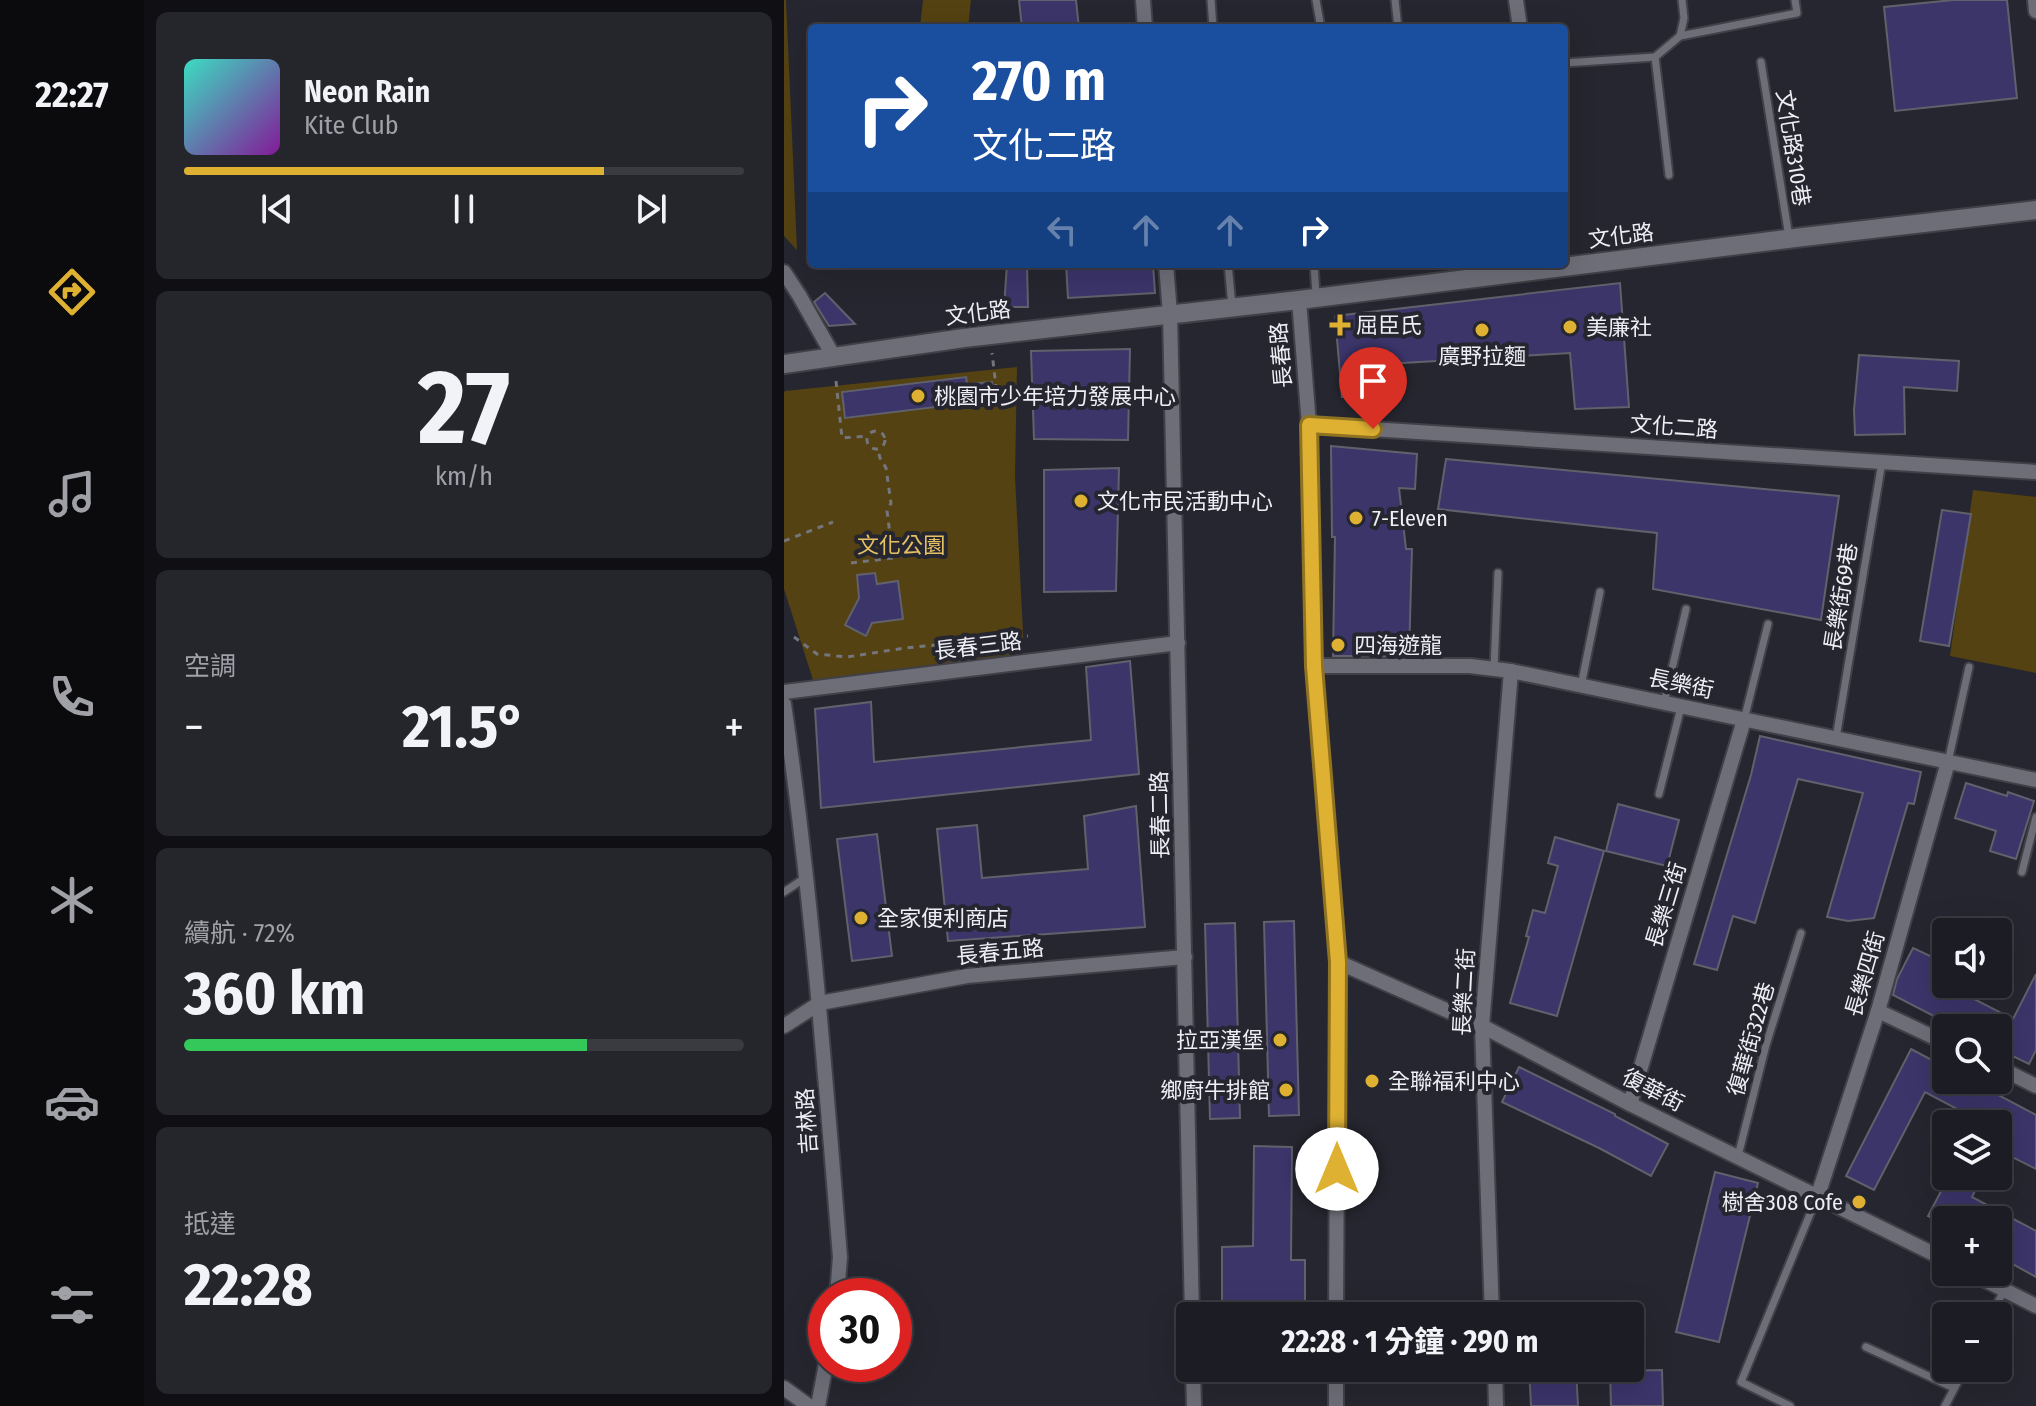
<!DOCTYPE html>
<html lang="zh-TW">
<meta charset="utf-8">
<style>
:root{--surface:#1c1c24;--page:#25252c;--text:#f1f3f6;--muted:#a0a1a6;--line:#3a3a41;--accent:#deb133}
body{margin:0;font-family:"Fira Sans Condensed","Noto Sans TC",sans-serif;background:var(--page);color:var(--text);height:100vh;display:flex;flex-direction:column;font-size:30px;white-space:nowrap}
*{box-sizing:border-box;margin:0}
p{font-size:26px;color:var(--muted)}
.icon{flex:none;width:44px;height:44px;fill:none;stroke:currentColor;stroke-width:2;stroke-linecap:round;stroke-linejoin:round}
.map{position:relative;flex:1;overflow:hidden}
.details{display:flex;flex-direction:column;gap:12px;padding:12px;background:#0f0f14;width:640px}
.details>*{flex:none}
.banner{position:absolute;left:24px;top:24px;width:760px;height:244px;border-radius:8px;box-shadow:0 8px 32px #0002,0 0 0 2px var(--line);background:#1a4fa0;color:#fff;overflow:hidden}
.buttons{position:absolute;left:1148px;top:918px;display:grid;gap:16px}
.buttons a{display:grid;place-items:center;width:80px;height:80px;border-radius:8px;background:var(--surface);box-shadow:0 8px 32px #0002,0 0 0 2px var(--line);font-size:40px}
.speed{position:absolute;left:24px;top:1278px;display:flex;gap:16px;font-size:40px;font-weight:700;text-align:center}
.speed>*{display:grid;place-content:center;width:104px;height:104px;border-radius:50%;background:var(--surface);box-shadow:0 8px 32px #0002,0 0 0 2px var(--line);line-height:1}
.speed .limit{border:12px solid #d22;background:#fff;color:#111}
.pin{position:absolute;display:grid;place-items:center;width:68px;height:68px;color:#fff;margin:-82px -34px;border-radius:50% 50% 50% 0;rotate:-45deg;box-shadow:0 0 8px #0007}
.pin .icon{rotate:45deg}
.me{position:absolute;width:88px;margin:-44px;rotate:0deg;stroke-linejoin:round;filter:drop-shadow(0 0 6px #0008)}
.turn{display:flex;align-items:center;gap:28px;height:168px;padding:0 32px;font-size:36px}
.turn .icon{width:104px;height:104px;stroke-width:2.5}
.turn b{display:block;font-size:56px;line-height:68px}
.lanes{display:flex;align-items:center;height:76px;padding:0 32px;background:#0003;justify-content:center;gap:40px;direction:ltr}
.lanes .off{opacity:.35}
.big{font-size:60px;font-weight:700;line-height:1.1}
.details .tile{flex:1;display:flex;flex-direction:column;justify-content:center;gap:12px;min-width:0;padding:0 28px;border-radius:12px;background:var(--page)}
.details .dial{align-items:center;gap:0}
.dial b{font-size:104px;line-height:1}
.song{display:flex;align-items:center;gap:24px}
.cover{width:96px;height:96px;border-radius:12px;background:linear-gradient(135deg,hsl(170 70% 55%),hsl(290 70% 35%))}
.played{height:8px;border-radius:4px;background:linear-gradient(90deg,var(--accent) 75%,var(--line) 75%)}
.keys{display:flex;justify-content:space-around;direction:ltr}
.heat{display:flex;justify-content:space-between;align-items:center;font-size:44px;direction:ltr}
.charge{height:12px;border-radius:6px;background:linear-gradient(90deg,#34c759 72%,var(--line) 0)}
.trip{position:absolute;left:392px;top:1302px;width:468px;height:80px;border-radius:8px;background:var(--surface);box-shadow:0 8px 32px #0002,0 0 0 2px var(--line);font-weight:700;line-height:80px;text-align:center}
main{display:flex;flex:1;min-height:0}
.menu{display:flex;flex-direction:column;width:144px;justify-content:space-around;align-items:center;background:#0b0b0e;color:var(--muted)}
.menu .icon{width:56px;height:56px}
.menu .on{color:var(--accent)}
.menu b{font-size:36px;color:var(--text)}
.map>svg:first-child{display:block}
.green{fill:#544212}
.building{fill:#3b356a;stroke:#61616c;stroke-width:2}
.lines{fill:none;stroke-linecap:round;stroke-linejoin:round}
.service-casing{stroke:#414048;stroke-width:11}
.minor-casing{stroke:#414048;stroke-width:18}
.tertiary-casing{stroke:#414048;stroke-width:22}
.path{stroke:#75757d;stroke-width:3;stroke-dasharray:6 6;stroke-linecap:butt}
.service{stroke:#6e6e79;stroke-width:7}
.minor{stroke:#6e6e79;stroke-width:14}
.tertiary{stroke:#6e6e79;stroke-width:18}
.route-casing{stroke:#907321;stroke-width:20}
.route{stroke:#deb133;stroke-width:14}
.poi-dot{fill:#deb133;stroke:#262630;stroke-width:3}
.labels{text-anchor:middle;dominant-baseline:central;stroke-width:8;stroke-linejoin:round;paint-order:stroke}
.street-label{font-size:22px;fill:#eeeef4;stroke:#262630}
.poi-label{font-size:22px;fill:#eeeef4;stroke:#262630;text-anchor:start}
.park-label{font-size:22px;fill:#e6c164;stroke:#262630}
</style>
<main>
<nav class="menu">
<b>22:27</b>
<svg class="icon on" aria-label="directions" viewBox="0 0 24 24"><path d="M12 3l9 9-9 9-9-9zM9 14v-3h6M13 9l2 2-2 2"/></svg>
<svg class="icon" aria-label="music" viewBox="0 0 24 24"><path d="M9 18V5l10-2v13"/><circle cx="6" cy="18" r="3"/><circle cx="16" cy="16" r="3"/></svg>
<svg class="icon" aria-label="phone" viewBox="0 0 24 24"><path d="M5 4h4l2 5-3 2q2 4 5 5l2-3 5 2v4C11 20 4 13 5 4z"/></svg>
<svg class="icon" aria-label="climate" viewBox="0 0 24 24"><path d="M12 3v18M4 7l16 10M4 17L20 7"/></svg>
<svg class="icon" aria-label="car" viewBox="0 0 24 24"><path d="M5 17H2v-5l4-1 3-4h7l3 4 3 1v5h-3M9 17h6M6 11h13"/><circle cx="7" cy="17" r="2"/><circle cx="17" cy="17" r="2"/></svg>
<svg class="icon" aria-label="filters" viewBox="0 0 24 24"><path d="M4 7h16M4 17h16"/><circle cx="9" cy="7" r="2"/><circle cx="15" cy="17" r="2"/></svg>
</nav>
<section class="details">
<div class="tile">
<div class="song"><i class="cover"></i><div><b>Neon Rain</b><p>Kite Club</p></div></div>
<div class="played"></div>
<div class="keys"><svg class="icon" aria-label="previous" viewBox="0 0 24 24"><path d="M18 5L8 12l10 7zM5 5v14"/></svg><svg class="icon" aria-label="pause" viewBox="0 0 24 24"><path d="M8 5v14M16 5v14"/></svg><svg class="icon" aria-label="next" viewBox="0 0 24 24"><path d="M6 5l10 7-10 7zM19 5v14"/></svg></div>
</div>
<div class="tile dial"><b>27</b><p>km/h</p></div>
<div class="tile"><p>空調</p>
<div class="heat"><a>−</a><b class="big">21.5°</b><a>+</a></div>
</div>
<div class="tile"><p>續航 · 72%</p><b class="big">360 km</b><div class="charge"></div></div>
<div class="tile"><p>抵達</p><b class="big">22:28</b></div>
</section>
<div class="map">
<svg width="1252" height="1406" viewBox="0 0 1252 1406">
<rect width="100%" height="100%" fill="#262630"/>
<g class="green">
<path d="M0 0H2L13 250 0 236Z"/>
<path d="M139 0H187L184 28H136Z"/>
<path d="M233 367 231 476 240 653 29 680 0 589V393L1 391Z"/>
<path d="M1189 490 1252 497V673L1166 656Z"/>
</g>
<g class="building">
<path d="M235 0H292L295 28H238Z"/>
<path d="M1169 0H1223L1233 98 1111 111 1100 7Z"/>
<path d="M223 264H243L244 307H220Z"/>
<path d="M282 264H369L371 293 284 298Z"/>
<path d="M836 283 845 407 791 409 786 353 602 364 604 396 558 397 551 316Z"/>
<path d="M41 293 71 324 45 326 30 302Z"/>
<path d="M346 349 344 440 250 439 247 351Z"/>
<path d="M1075 355 1175 361 1173 391 1120 387 1121 434 1071 435 1070 410Z"/>
<path d="M182 377 183 384 208 382 210 400 61 418 58 392Z"/>
<path d="M547 446 633 454 631 489 615 488 622 549H628L625 656H549L551 537H548Z"/>
<path d="M662 459 1055 496 1037 620 869 589 873 533 654 509Z"/>
<path d="M335 468 332 591 260 592V470Z"/>
<path d="M1158 510 1187 514 1165 646 1136 641Z"/>
<path d="M91 573 93 584 114 581 119 619 88 623 82 636 61 625 75 598 73 575Z"/>
<path d="M346 661 355 774 37 808 31 709 87 702 90 762 307 740 302 667Z"/>
<path d="M976 736 1137 772 1130 804 1124 803 1090 918 1064 921 1043 917 1079 793 1014 779 971 923 949 916 933 970 910 964 967 775Z"/>
<path d="M1182 783 1223 796 1224 792 1250 801 1232 859 1206 851 1212 831 1171 818Z"/>
<path d="M834 804 895 820 883 866 822 851Z"/>
<path d="M352 806 361 927 164 941 153 829 193 825 198 878 304 869 300 816Z"/>
<path d="M93 834 108 956 68 961 53 839Z"/>
<path d="M771 837 820 851 773 1016 726 1003 745 937 742 936 749 910 761 913 774 866 764 863Z"/>
<path d="M510 921 515 1115 485 1116 480 922Z"/>
<path d="M451 923 456 1118 426 1119 421 924Z"/>
<path d="M1129 948 1161 963 1153 980 1229 1019 1252 974V1050L1245 1064 1214 1049V1028H1173L1109 995 1113 979Z"/>
<path d="M1127 1049 1161 1067 1154 1080H1186L1252 1115V1169L1214 1150V1124H1192L1194 1120 1141 1092 1090 1190 1062 1176Z"/>
<path d="M735 1067 831 1114V1116L884 1144 867 1176 815 1148 718 1102Z"/>
<path d="M470 1146 508 1147 507 1260H521V1316H438V1247L469 1246Z"/>
<path d="M931 1172 974 1183 935 1342 892 1332Z"/>
<path d="M1165 1176H1198L1188 1197 1252 1231V1277L1214 1256V1220H1162V1225L1144 1216Z"/>
<path d="M745 1368H792L794 1406H747Z"/>
<path d="M878 1370 879 1406H827L826 1371Z"/>
</g>
<g class="lines">
<g class="service-casing">
<g id="service">
<path d="M427 0 429 28"/>
<path d="M532 0 537 28"/>
<path d="M611 0 614 28"/>
<path d="M896 36 1013 13 1011 0"/>
<path d="M871 57 885 175"/>
<path d="M977 62 1005 237"/>
<path d="M780 63 871 57 896 36 900 18 898 0"/>
<path d="M444 264 448 306"/>
<path d="M530 264 532 295"/>
<path d="M710 669 714 573"/>
<path d="M797 686 816 592"/>
<path d="M880 703 902 609"/>
<path d="M960 720 984 624"/>
<path d="M1052 738 1098 462"/>
<path d="M1164 762 1185 667"/>
<path d="M875 794 897 707"/>
<path d="M1238 872 1252 817"/>
<path d="M0 892 21 878"/>
<path d="M954 1156 982 1045 1017 933"/>
<path d="M1207 1316 1220 1290"/>
<path d="M1082 1347 1170 1388"/>
<path d="M1006 1406 957 1382 1033 1197"/>
<path d="M1161 1406 1181 1368"/>
</g>
</g>
<g class="minor-casing">
<g id="minor">
<path d="M359 0 361 28"/>
<path d="M732 0 736 28"/>
<path d="M1251 0 1252 11"/>
<path d="M382 264 386 314 408 1316"/>
<path d="M0 272 15 295 50 357"/>
<path d="M515 300 525 425 530 666 554 962 552 1316"/>
<path d="M525 425 1252 472"/>
<path d="M530 666H686L727 671 1252 780"/>
<path d="M0 692 394 643"/>
<path d="M0 704C27 888 41 1072 56 1257L53 1296"/>
<path d="M554 962 698 1026 846 1104 1162 1260"/>
<path d="M1094 1011 1162 1043"/>
<path d="M0 1026 36 1003 183 976 401 957"/>
<path d="M1214 1067 1252 1086"/>
<path d="M846 1104 960 720"/>
<path d="M1034 1195 1094 1011 1164 762"/>
<path d="M1185 1272 1252 1306"/>
<path d="M708 1316 698 1026 727 671"/>
<path d="M409 1368 410 1406"/>
<path d="M711 1368 712 1406"/>
<path d="M0 1388 25 1406"/>
<path d="M34 1406 42 1364"/>
<path d="M552 1406V1368"/>
</g>
</g>
<g class="tertiary-casing">
<path id="tertiary" d="M0 364 180 338 515 300 1019 237 1252 210"/>
</g>
<g class="path">
<path d="M52 381 58 438 84 436"/>
<path d="M179 406 214 403 208 353"/>
<circle cx="92" cy="440" r="9"/>
<path d="M0 541 49 522"/>
<path d="M67 563 109 558 103 511 107 503 102 468 96 458 94 450"/>
<path d="M10 637 33 654 63 657 121 648 244 636"/>
</g>
<use href="#service" class="service"/>
<use href="#minor" class="minor"/>
<use href="#tertiary" class="tertiary"/>
</g>
<g class="lines">
<g class="route-casing">
<path id="route" d="M553 1169 554 962 530 666 525 425 589 429"/>
</g>
<use href="#route" class="route"/>
</g>
<g class="poi-dot">
<path d="M552 313h8v8h8v8h-8v8h-8v-8h-8v-8h8z"/>
<circle cx="786" cy="327" r="8"/>
<circle cx="698" cy="330" r="8"/>
<circle cx="134" cy="396" r="8"/>
<circle cx="297" cy="501" r="8"/>
<circle cx="572" cy="518" r="8"/>
<circle cx="554" cy="645" r="8"/>
<circle cx="77" cy="918" r="8"/>
<circle cx="496" cy="1040" r="8"/>
<circle cx="588" cy="1081" r="8"/>
<circle cx="502" cy="1090" r="8"/>
<circle cx="1075" cy="1202" r="8"/>
</g>
<g class="labels">
<g class="street-label">
<text transform="translate(1009 148) rotate(81)">文化路310巷</text>
<text transform="translate(837 236) rotate(-7)">文化路</text>
<text transform="translate(194 313) rotate(-7)">文化路</text>
<text transform="translate(497 355) rotate(-95)">長春路</text>
<text transform="translate(890 427) rotate(4)">文化二路</text>
<text transform="translate(1057 597) rotate(-81)">長樂街69巷</text>
<text transform="translate(194 646) rotate(-7)">長春三路</text>
<text transform="translate(897 684) rotate(12)">長樂街</text>
<text transform="translate(376 815) rotate(-91)">長春二路</text>
<text transform="translate(882 905) rotate(-73)">長樂三街</text>
<text transform="translate(216 952) rotate(-6)">長春五路</text>
<text transform="translate(1081 974) rotate(-74)">長樂四街</text>
<text transform="translate(680 992) rotate(-87)">長樂二街</text>
<text transform="translate(967 1039) rotate(-74)">復華街322巷</text>
<text transform="translate(869 1090) rotate(27)">復華街</text>
<text transform="translate(23 1121) rotate(-94)">吉林路</text>
</g>
<g class="poi-label">
<text x="572" y="325">屈臣氏</text>
<text x="802" y="327">美廉社</text>
<text x="698" y="356" text-anchor="middle">廣野拉麵</text>
<text x="150" y="396">桃園市少年培力發展中心</text>
<text x="313" y="501">文化市民活動中心</text>
<text x="588" y="518">7-Eleven</text>
<text x="570" y="645">四海遊龍</text>
<text x="93" y="918">全家便利商店</text>
<text x="480" y="1040" text-anchor="end">拉亞漢堡</text>
<text x="604" y="1081">全聯福利中心</text>
<text x="486" y="1090" text-anchor="end">鄉廚牛排館</text>
<text x="1059" y="1202" text-anchor="end">樹舍308 Cofe</text>
</g>
<g class="park-label">
<text x="117" y="545">文化公園</text>
</g>
</g>
</svg>
<div class="buttons">
<a><svg class="icon" aria-label="sound" viewBox="0 0 24 24"><path d="M4 9h4l5-4v14l-5-4H4zM17 9q2 3 0 6"/></svg></a>
<a><svg class="icon" aria-label="search" viewBox="0 0 24 24"><circle cx="10" cy="10" r="6"/><path d="M15 15l6 6"/></svg></a>
<a><svg class="icon" aria-label="layers" viewBox="0 0 24 24"><path d="M12 4l9 5-9 5-9-5zM3 14l9 5 9-5"/></svg></a>
<a>+</a>
<a>−</a>
</div>
<div class="speed"><div class="limit">30</div></div>
<div class="pin" style="left:589px;top:429px;background:#d93025"><svg class="icon" aria-label="arrive" viewBox="0 0 24 24"><path d="M6 21V4h12l-3 4 3 4H6"/></svg></div>
<svg class="me" style="left:553px;top:1169px" viewBox="-20 -20 40 40"><circle r="19" fill="#fff"/><path d="M0-13L10 11 0 6-10 11z" fill="#deb133"/></svg>
<div class="trip">22:28 · 1 分鐘 · 290 m</div>
<div class="banner">
<div class="turn"><svg class="icon" aria-label="right" viewBox="0 0 24 24"><path d="M7 20v-9h11M14 6l5 5-5 5"/></svg><div><b>270 m</b>文化二路</div></div>
<div class="lanes"><svg class="icon off" aria-label="left" viewBox="0 0 24 24"><path d="M17 20v-9H6M10 6l-5 5 5 5"/></svg><svg class="icon off" aria-label="ahead" viewBox="0 0 24 24"><path d="M12 20V5M6 11l6-6 6 6"/></svg><svg class="icon off" aria-label="ahead" viewBox="0 0 24 24"><path d="M12 20V5M6 11l6-6 6 6"/></svg><svg class="icon" aria-label="right" viewBox="0 0 24 24"><path d="M7 20v-9h11M14 6l5 5-5 5"/></svg></div>
</div>
</div>
</main>
